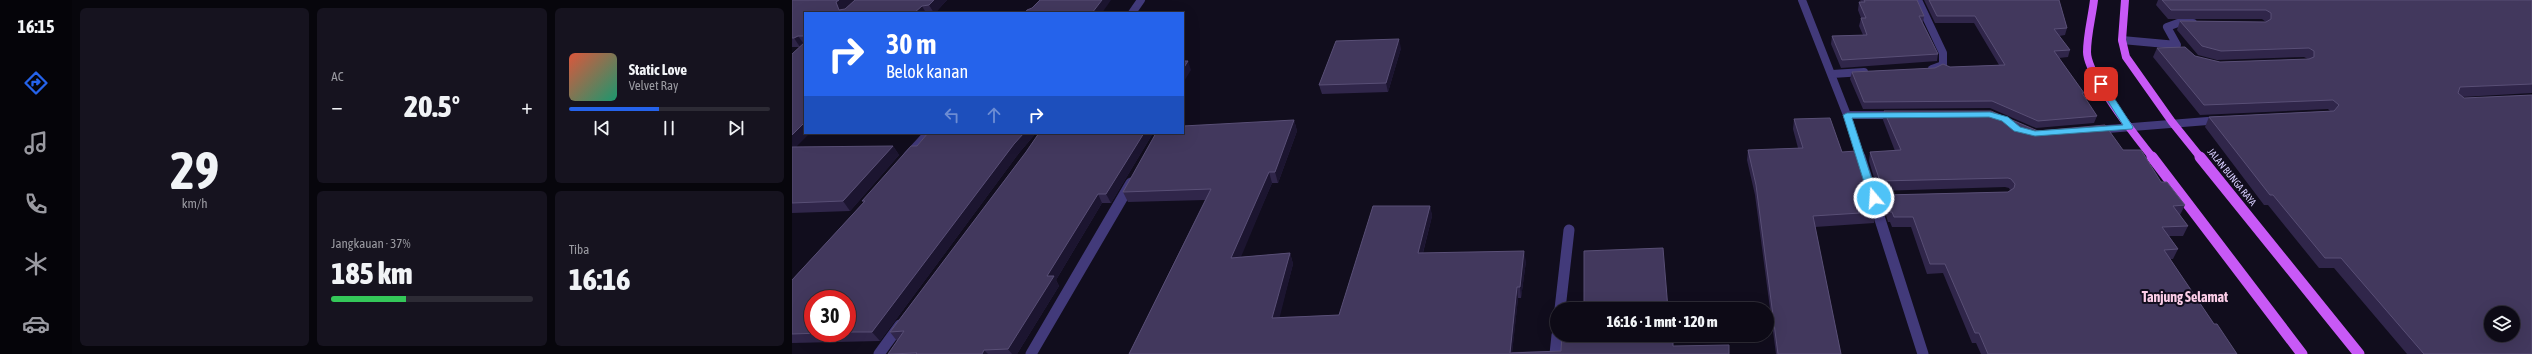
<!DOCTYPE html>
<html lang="id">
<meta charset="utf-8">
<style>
:root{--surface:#0d0a16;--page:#16131f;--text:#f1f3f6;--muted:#9a9aa1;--line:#2d2b35;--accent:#2563eb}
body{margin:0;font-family:"Asap Condensed",sans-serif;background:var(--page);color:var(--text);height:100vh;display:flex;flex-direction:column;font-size:15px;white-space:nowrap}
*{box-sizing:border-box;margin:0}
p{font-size:13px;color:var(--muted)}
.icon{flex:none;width:22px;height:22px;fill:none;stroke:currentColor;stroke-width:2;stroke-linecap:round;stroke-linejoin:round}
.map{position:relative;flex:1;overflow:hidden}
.drawer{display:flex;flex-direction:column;gap:8px;padding:8px;background:#07060c;width:720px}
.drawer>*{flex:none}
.banner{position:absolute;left:12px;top:12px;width:380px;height:122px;border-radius:0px;box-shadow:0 4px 16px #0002,0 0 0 1px var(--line);background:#2563eb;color:#fff;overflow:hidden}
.buttons{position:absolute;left:1692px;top:306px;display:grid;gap:8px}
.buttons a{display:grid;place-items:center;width:36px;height:36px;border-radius:50%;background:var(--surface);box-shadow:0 4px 16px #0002,0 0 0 1px var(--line);font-size:20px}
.speed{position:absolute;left:12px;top:290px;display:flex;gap:8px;font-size:20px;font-weight:700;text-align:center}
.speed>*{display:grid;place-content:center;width:52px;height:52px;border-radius:50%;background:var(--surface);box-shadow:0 4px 16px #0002,0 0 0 1px var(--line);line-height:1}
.speed .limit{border:6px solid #d22;background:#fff;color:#111}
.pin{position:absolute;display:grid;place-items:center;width:34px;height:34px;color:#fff;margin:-17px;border-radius:8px;box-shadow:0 2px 6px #0006}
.me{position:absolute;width:44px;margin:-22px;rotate:342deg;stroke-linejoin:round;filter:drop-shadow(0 0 3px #0008)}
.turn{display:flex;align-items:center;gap:14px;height:84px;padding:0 16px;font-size:18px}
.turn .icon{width:52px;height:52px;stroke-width:2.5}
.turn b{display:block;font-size:28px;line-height:34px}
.lanes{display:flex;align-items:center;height:38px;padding:0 16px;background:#0003;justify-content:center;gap:20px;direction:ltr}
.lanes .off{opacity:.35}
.big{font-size:30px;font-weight:800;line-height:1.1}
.drawer .widget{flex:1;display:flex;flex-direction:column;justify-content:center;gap:6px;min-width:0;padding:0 14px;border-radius:6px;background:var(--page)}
.drawer .dial{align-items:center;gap:0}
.dial b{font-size:52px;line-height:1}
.song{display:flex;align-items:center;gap:12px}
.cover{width:48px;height:48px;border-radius:6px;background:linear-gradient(135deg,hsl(10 70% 55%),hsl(160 70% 35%))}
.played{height:4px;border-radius:2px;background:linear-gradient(90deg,var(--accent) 45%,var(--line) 45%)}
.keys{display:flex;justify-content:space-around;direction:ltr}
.heat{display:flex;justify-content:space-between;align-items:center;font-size:22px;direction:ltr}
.charge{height:6px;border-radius:3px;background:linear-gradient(90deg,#34c759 37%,var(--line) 0)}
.drawer .tiles{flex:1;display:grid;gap:8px;grid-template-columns:repeat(3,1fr)}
.widget:first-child{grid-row:span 2}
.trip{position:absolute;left:758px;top:302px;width:224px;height:40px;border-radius:20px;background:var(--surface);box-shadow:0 4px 16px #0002,0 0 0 1px var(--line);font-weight:800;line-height:40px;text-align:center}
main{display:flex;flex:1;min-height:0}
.tab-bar{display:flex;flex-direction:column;width:72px;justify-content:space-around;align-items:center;background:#050409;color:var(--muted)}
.tab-bar .icon{width:28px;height:28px}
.tab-bar .on{color:var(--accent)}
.tab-bar b{font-size:18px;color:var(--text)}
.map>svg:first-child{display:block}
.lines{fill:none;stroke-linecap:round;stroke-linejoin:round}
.minor-far1{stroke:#423a7a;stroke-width:8}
.minor{stroke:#423a7a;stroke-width:11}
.major-far1{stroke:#c859f6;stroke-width:8}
.major{stroke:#c859f6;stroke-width:11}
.wall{fill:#30264a;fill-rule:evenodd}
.shaded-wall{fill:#1c1530}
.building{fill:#42385d;stroke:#594f76;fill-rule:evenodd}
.route{fill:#4fc3f7;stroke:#337fa1}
.labels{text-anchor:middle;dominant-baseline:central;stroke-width:4;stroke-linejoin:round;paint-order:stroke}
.street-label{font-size:10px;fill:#d5ccfc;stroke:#110d1d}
.district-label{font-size:14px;font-weight:bold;fill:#fccee8;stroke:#110d1d}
</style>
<main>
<nav class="tab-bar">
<b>16:15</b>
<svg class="icon on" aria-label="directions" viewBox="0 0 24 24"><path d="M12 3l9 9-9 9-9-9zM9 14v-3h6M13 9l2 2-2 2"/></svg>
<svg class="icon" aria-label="music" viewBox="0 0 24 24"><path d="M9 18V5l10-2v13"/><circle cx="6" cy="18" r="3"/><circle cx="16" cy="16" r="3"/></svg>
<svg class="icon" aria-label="phone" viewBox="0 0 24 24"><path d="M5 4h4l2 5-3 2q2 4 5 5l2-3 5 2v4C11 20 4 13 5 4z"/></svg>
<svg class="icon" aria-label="climate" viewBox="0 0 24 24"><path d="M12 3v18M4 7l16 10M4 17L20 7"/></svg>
<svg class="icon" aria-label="car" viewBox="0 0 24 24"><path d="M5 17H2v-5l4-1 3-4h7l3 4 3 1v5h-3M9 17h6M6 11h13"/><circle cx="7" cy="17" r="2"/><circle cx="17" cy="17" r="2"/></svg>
</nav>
<section class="drawer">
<div class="tiles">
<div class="widget dial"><b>29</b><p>km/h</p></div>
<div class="widget"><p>AC</p>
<div class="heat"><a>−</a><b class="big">20.5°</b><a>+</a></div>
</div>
<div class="widget">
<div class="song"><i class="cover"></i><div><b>Static Love</b><p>Velvet Ray</p></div></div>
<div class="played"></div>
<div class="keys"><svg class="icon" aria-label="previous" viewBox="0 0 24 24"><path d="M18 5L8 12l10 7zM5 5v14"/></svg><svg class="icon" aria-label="pause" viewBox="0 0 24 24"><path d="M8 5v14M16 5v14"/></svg><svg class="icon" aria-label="next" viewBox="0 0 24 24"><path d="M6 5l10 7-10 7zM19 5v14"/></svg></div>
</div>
<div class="widget"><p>Jangkauan · 37%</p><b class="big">185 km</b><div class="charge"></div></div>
<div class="widget"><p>Tiba</p><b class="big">16:16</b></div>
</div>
</section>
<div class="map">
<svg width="1740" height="354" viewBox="0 0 1740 354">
<rect width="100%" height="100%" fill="#110d1d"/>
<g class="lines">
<g class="minor-far1">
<path d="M1010 0 1055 115 1069 158"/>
<path d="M1126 0 1151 53V65L1140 69"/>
<path d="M340 13 349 0"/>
<path d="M1330 40 1385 45 1375 27 1386 23H1401"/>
<path d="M1040 74 1072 72"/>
<path d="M1055 115H1104"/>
<path d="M1303 130 1428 120"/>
<path d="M115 156 136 133"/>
</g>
<g class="minor">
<path d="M1068 157 1131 354"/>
<path d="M768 309 777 230"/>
<path d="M87 354 108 325"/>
<path d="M239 354 339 183"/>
<path d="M763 354 765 335"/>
</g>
<g class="major-far1">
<path d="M1302 0C1300 17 1295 35 1295 52 1295 75 1345 138 1361 158"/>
<path d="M1333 0 1330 40 1334 57 1380 122 1409 158"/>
</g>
<g class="major">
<path d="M1360 157 1510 354"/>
<path d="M1408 157 1567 354"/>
</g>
</g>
<g class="wall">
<path d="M0 0H62L52 9H53L63 0H155L143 13H13V133L4 147 101 146 107 155 58 211 0 213V54L8 47H0Z"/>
<path d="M1068 0H1125L1132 16 1131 23 1146 54 1145 61 1049 68 1039 44 1040 36 1071 35 1067 26 1069 18 1066 10 1067 2H1069Z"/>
<path d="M1132 0H1267L1275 28 1273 35 1267 36 1278 50 1276 57 1267 58 1292 93 1291 96 1305 116 1302 123 1244 128 1198 108 1071 109 1058 79 1060 72 1207 65 1182 23H1143Z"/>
<path d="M1366 0H1740V93L1670 97 1740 354H1615L1542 268H1527L1476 205H1472L1413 127 1417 117 1538 111 1536 109 1408 115 1361 57 1365 48 1428 62 1516 59 1512 57 1425 60 1406 55 1385 30 1388 21 1474 22 1470 19H1376L1364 5Z"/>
<path d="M609 48 596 92 530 94 527 85Z"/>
<path d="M1092 111 1246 131 1331 150 1369 182 1393 205 1388 215 1396 226 1391 236H1377L1386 249 1381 259H1378L1422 324 1445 354H1189L1184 343H1180L1151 273 1135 274 1119 227H1100L1098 222H1096L1091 205 1092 195 1216 192 1218 190 1217 188 1213 187 1086 191 1077 161 1078 152 1103 151 1091 120Z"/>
<path d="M1002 119 1050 152 1084 212 1082 223 1023 227 1049 354H984L963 195 955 160 956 150 1006 148 1001 129Z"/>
<path d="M502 120 505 131 486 183H480L448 257 498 253 501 264 487 317 547 315 638 206 640 216 631 253 734 261 729 298H726L720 352 769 351 878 340 881 346 937 354H337L413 200 336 202 331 192Z"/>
<path d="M136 133H244L227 153 88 341 0 343V280L72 202 70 201 125 146ZM55 299V333H21Z"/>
<path d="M247 133H361L319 203H310L264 280 267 286 225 354H96L105 341 98 332 234 152Z"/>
</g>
<g class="shaded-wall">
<path d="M47 0H62L50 11 47 10 44 2Z"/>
<path d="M142 0H155L143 13H142L137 5Z"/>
<path d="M310 0H319L310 13H300Z"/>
<path d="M130 6 134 13H122Z"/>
<path d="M6 36 12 44 8 47 2 38Z"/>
<path d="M607 39 609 48 596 92 594 83Z"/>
<path d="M396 61 399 70 391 83V69Z"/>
<path d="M502 120 505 131 486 183 483 172Z"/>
<path d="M13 122V133H18L0 151V135Z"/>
<path d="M232 133H244L227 153 88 341 80 332 222 144Z"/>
<path d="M352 133H361L319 203 314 194Z"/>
<path d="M101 146 107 155 58 211 51 201Z"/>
<path d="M477 172 480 183 444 269 439 258Z"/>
<path d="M306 194 310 203 264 280 267 286 225 354H220L216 349 255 276Z"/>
<path d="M638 206 640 216 628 264 626 253Z"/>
<path d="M732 251 734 261 729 298 728 287Z"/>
<path d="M498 253 501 264 485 328 480 318Z"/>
<path d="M725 287 726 298 720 354 718 353Z"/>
<path d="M192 350 196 354H190Z"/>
</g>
<g class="building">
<path d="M0 0H47L44 2 47 10 53 9 63 0H142L137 5 130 6 122 13H13V36H6L2 38H0Z"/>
<path d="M248 0H310L300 13H233L235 10 240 8Z"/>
<path d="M1072 0H1125L1132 16H1127L1146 54 1050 60 1040 36 1075 35 1069 18H1074L1067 2H1073Z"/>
<path d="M1137 0H1267L1275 28 1262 29 1278 50 1262 51 1292 93H1290L1305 116 1246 121 1200 101 1072 102 1060 72 1143 68 1151 64 1158 67 1213 65 1183 16H1145Z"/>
<path d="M1370 0H1740V84L1668 87 1666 93 1672 98 1740 95V354H1632L1549 258H1533L1481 195H1478L1417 117 1542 111 1547 105 1541 100 1412 105 1365 48 1393 47 1403 56 1428 62 1517 59 1522 57V51L1517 48 1429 51 1410 46 1388 21 1474 22 1479 19V13L1474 10H1379ZM1699 313H1721V335H1699Z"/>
<path d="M607 39 594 83 527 85 544 41Z"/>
<path d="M13 42V122L0 135V54Z"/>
<path d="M391 61H396L391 69Z"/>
<path d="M1092 111H1199L1246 131 1313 125 1331 150H1349L1369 182H1375L1393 205 1381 206 1396 226 1370 227 1386 249 1372 250 1422 324H1425L1445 354H1196L1187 333H1183L1153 264H1138L1121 217H1102L1100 212H1098L1092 195 1216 192 1222 188 1223 184 1219 179 1216 178 1088 181 1078 152 1109 150Z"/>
<path d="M1038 118 1050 152 1064 151 1084 212 1021 216 1049 354H986L964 185 956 150 1011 148 1002 119Z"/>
<path d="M502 120 483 172H477L439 258 498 253 480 318 547 315 581 206H638L626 253 732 251 728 287H725L718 353 769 351 770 335H878V340H881V346L937 345V354H337L419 189 331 192 364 133H391V126Z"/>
<path d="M136 133H232L222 144 80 332H55V299H21V333H29L0 334V280L73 201H70L119 146H125Z"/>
<path d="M247 133H352L314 194H306L255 276H262L216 349 192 350 190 354H124L125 353 96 354 112 331 98 332 234 152Z"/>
<path d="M101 146 51 201 0 203V147Z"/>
<path d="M871 248 876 309H792V251Z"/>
</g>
<path class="route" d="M1309 81 1313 84 1341 127 1340 129 1243 136 1222 131 1210 121 1197 117 1060 118 1086 198 1082 201 1077 198 1051 115 1055 113 1198 112 1216 117 1228 127 1243 131 1331 125 1305 84Z"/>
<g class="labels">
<g class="street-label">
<text transform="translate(1440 177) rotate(51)">JALAN BUNGA RAYA</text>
</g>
<g class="district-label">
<text x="1393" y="297">Tanjung Selamat</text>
</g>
</g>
</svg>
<div class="buttons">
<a><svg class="icon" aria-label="layers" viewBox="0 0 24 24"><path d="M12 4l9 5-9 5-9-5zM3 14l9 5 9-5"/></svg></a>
</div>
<div class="speed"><div class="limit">30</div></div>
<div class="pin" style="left:1309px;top:84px;background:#d93025"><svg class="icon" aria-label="arrive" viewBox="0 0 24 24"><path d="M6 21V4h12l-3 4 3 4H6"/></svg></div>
<svg class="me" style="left:1082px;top:198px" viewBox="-20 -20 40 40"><circle r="17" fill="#4fc3f7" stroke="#fff" stroke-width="3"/><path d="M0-11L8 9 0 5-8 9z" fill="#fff"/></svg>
<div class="trip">16:16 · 1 mnt · 120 m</div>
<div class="banner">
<div class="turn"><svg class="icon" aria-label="right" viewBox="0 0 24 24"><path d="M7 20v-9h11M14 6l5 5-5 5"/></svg><div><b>30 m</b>Belok kanan</div></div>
<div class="lanes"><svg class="icon off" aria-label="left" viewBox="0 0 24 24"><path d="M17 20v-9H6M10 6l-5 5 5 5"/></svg><svg class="icon off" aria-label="ahead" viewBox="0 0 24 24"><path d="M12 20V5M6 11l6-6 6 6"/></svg><svg class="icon" aria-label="right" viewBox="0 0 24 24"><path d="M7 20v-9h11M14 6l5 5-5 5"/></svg></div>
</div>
</div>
</main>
